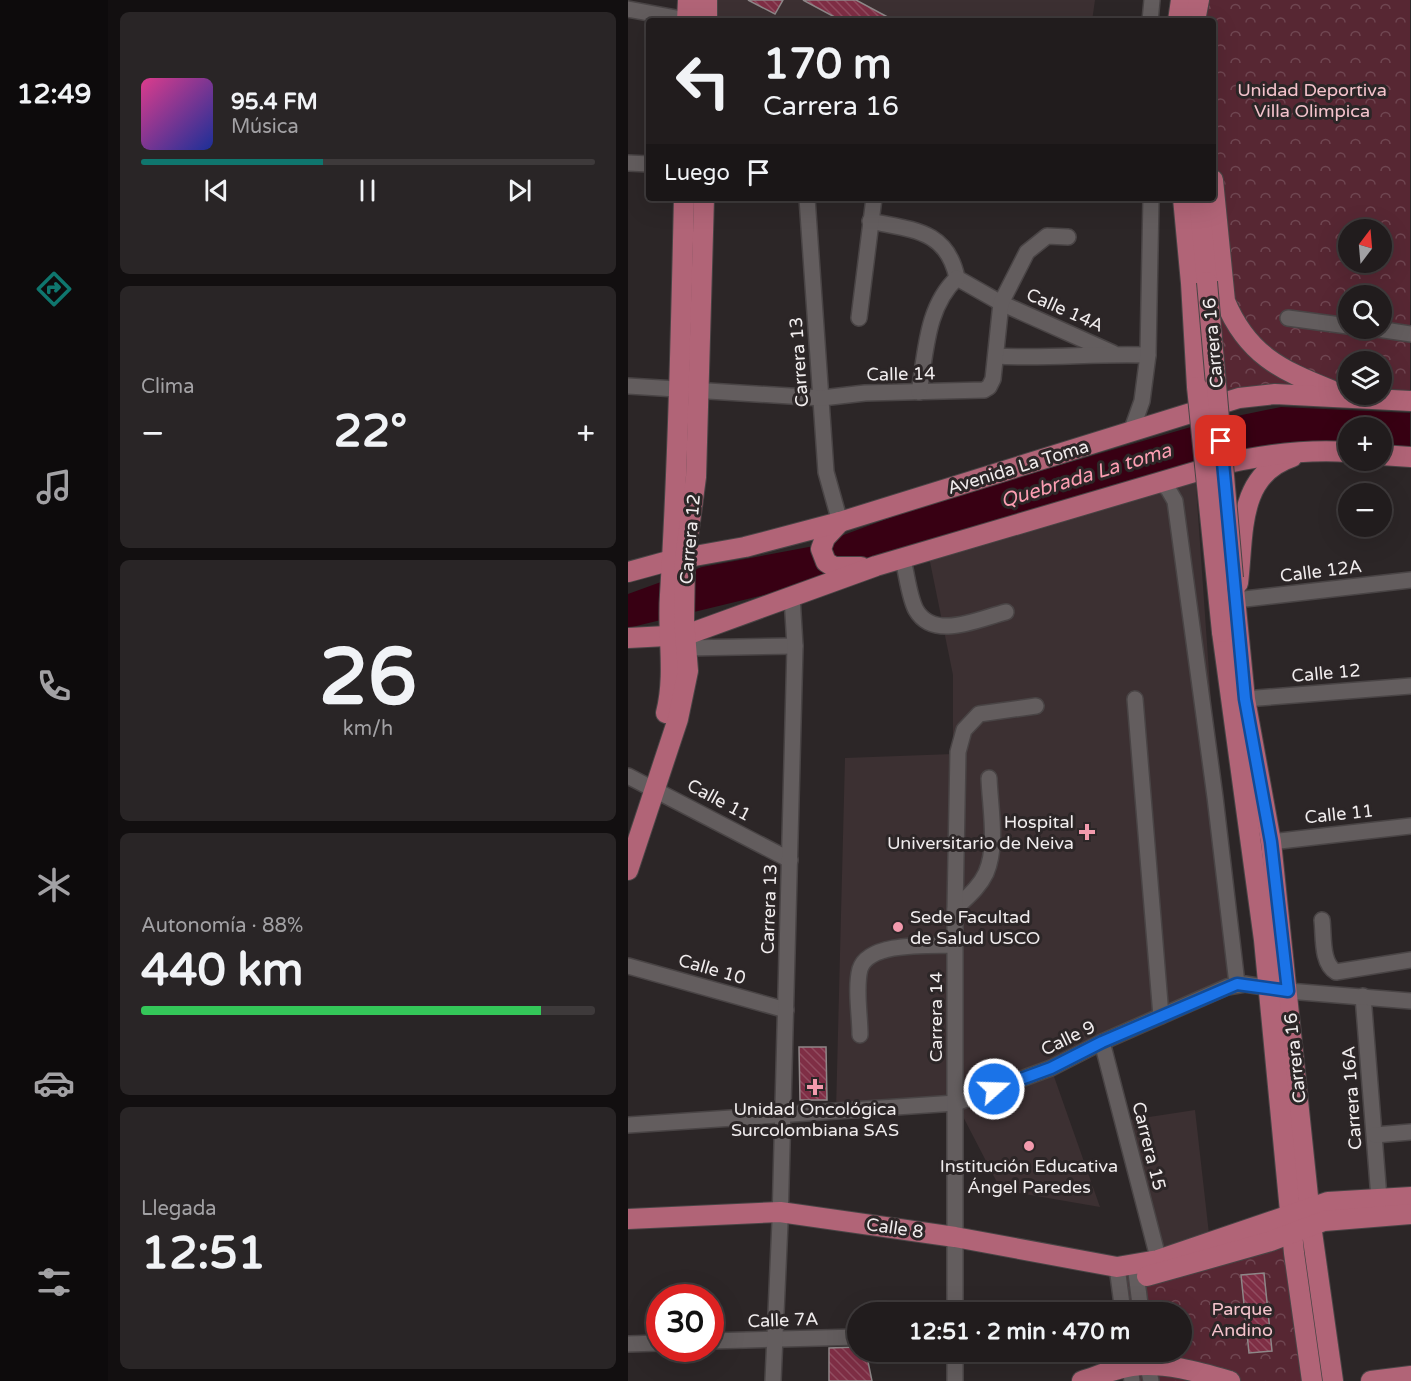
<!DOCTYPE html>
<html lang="es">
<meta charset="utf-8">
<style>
:root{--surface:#211c1d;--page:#292526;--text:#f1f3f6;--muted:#a2a1a4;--line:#3e3a3b;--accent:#0f766e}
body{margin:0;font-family:"Varela Round",sans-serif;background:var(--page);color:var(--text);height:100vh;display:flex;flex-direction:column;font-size:22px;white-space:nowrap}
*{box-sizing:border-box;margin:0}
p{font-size:20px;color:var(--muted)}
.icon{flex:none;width:33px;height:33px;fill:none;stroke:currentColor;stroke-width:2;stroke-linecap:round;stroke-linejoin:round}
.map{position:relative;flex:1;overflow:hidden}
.sheet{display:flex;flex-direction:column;gap:12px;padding:12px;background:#120f10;width:520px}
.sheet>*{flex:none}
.banner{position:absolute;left:18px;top:18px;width:570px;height:183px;border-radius:6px;box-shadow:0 6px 24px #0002,0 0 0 2px var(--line);background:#211c1d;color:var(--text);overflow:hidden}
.needle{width:39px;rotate:16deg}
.controls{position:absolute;left:710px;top:219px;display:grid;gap:12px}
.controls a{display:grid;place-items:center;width:54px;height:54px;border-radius:50%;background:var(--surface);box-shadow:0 6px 24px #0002,0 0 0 2px var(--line);font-size:30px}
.speed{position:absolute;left:18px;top:1284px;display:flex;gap:12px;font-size:30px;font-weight:700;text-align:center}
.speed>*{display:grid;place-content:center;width:78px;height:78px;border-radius:50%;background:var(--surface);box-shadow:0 6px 24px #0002,0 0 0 2px var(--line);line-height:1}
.speed .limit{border:9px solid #d22;background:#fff;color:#111}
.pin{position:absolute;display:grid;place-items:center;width:51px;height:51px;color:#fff;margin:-26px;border-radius:12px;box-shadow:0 3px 9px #0006}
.me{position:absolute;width:66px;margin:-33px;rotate:70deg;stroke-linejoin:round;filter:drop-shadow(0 0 4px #0008)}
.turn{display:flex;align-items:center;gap:21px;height:126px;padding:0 18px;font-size:27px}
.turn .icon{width:78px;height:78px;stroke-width:2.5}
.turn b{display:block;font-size:42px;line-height:51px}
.then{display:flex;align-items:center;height:57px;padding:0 18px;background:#0003;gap:12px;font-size:22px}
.big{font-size:45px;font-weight:800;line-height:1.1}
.sheet .tile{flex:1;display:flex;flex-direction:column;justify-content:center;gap:9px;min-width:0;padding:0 21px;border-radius:9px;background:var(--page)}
.sheet .dial{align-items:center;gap:0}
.dial b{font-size:78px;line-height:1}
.song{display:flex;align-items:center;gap:18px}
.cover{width:72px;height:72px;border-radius:9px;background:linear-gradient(135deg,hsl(330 70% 55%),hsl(230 70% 35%))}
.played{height:6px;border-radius:3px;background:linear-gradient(90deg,var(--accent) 40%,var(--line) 40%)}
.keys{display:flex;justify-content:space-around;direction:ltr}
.heat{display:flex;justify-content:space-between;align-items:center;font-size:33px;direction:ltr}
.charge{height:9px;border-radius:4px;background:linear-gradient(90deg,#34c759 88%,var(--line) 0)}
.trip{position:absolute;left:219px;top:1302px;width:345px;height:60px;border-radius:30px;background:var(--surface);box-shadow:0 6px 24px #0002,0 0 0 2px var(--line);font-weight:800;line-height:60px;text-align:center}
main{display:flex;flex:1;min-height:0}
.tabs{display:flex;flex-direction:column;width:108px;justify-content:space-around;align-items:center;background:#0d0b0c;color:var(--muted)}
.tabs .icon{width:42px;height:42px}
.tabs .selected{color:var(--accent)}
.tabs b{font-size:27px;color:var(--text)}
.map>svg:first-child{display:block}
.built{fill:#3c3032}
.park{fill:url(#park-crowns);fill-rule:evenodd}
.water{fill:#380013}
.building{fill:url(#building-back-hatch);stroke:#8e8788;stroke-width:1.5}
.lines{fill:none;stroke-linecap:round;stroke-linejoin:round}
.minor-casing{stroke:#494445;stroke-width:18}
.major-casing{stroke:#494445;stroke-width:22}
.minor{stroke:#635d5e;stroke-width:15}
.major{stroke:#b16477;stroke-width:20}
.major-bridge-casing{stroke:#494445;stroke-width:22;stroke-linecap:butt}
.major-bridge{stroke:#b16477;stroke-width:20}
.route-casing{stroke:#114b97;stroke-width:15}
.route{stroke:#1a73e8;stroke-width:10}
.poi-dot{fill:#f29aad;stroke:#2c2627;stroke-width:2}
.labels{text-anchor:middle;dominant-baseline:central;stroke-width:6;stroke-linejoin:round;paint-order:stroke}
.park-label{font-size:18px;fill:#f4c3cc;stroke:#2c2627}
.street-label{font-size:18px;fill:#f0eced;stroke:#2c2627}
.poi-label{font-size:18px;fill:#f0eced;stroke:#2c2627}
.water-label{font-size:20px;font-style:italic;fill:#fc9eb2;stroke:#2c2627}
</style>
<main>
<nav class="tabs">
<b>12:49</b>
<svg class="icon selected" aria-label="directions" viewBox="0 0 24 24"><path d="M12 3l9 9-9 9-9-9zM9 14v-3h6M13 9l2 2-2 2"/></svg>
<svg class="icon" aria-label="music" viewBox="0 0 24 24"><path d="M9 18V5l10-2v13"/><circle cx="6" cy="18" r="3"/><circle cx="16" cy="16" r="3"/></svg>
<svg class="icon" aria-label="phone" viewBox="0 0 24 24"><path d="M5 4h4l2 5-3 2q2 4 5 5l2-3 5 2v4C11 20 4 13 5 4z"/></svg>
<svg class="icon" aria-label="climate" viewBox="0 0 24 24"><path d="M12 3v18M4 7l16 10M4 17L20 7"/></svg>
<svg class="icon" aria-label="car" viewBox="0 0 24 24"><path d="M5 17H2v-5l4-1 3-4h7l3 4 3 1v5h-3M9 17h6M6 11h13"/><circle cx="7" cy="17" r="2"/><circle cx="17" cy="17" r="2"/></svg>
<svg class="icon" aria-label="filters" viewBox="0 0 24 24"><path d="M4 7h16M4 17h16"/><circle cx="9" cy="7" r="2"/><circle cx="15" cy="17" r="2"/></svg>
</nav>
<section class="sheet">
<div class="tile">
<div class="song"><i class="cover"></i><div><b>95.4 FM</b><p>Música</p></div></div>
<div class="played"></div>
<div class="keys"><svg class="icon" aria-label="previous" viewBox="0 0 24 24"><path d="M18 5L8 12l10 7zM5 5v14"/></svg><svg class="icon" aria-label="pause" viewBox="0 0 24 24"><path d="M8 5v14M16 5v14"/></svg><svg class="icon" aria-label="next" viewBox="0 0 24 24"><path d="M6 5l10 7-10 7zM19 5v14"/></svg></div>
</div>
<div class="tile"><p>Clima</p>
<div class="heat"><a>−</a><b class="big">22°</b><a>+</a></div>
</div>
<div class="tile dial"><b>26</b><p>km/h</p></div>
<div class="tile"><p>Autonomía · 88%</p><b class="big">440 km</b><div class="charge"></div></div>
<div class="tile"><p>Llegada</p><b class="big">12:51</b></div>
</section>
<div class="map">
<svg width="783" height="1381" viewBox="0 0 783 1381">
<defs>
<pattern id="park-crowns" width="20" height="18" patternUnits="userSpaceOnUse" patternTransform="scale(1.5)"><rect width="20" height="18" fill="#572733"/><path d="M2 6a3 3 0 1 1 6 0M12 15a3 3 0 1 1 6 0" fill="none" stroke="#6f4651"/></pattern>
<pattern id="building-back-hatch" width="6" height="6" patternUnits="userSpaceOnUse" patternTransform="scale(1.5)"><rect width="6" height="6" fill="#7f2e45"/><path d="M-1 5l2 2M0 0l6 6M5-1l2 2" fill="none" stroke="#914c60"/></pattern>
</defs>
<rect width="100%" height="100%" fill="#2c2627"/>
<g class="built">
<path d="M82 0H467L464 21H81Z"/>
<path d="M567 472 603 986 423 1068 472 1207 373 1190 328 1103 208 1111 217 758 325 754V675L300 552Z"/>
<path d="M567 1110 582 1243 530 1260 495 1121Z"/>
</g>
<g class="park">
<path d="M571 0H782V400L597 402 592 319H604L585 180V21H567ZM720 230H753V262H720ZM720 296H753V328H720ZM720 362H753V394H720Z"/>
<path d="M663 1214 684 1381H504L500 1352H554V1312H495L489 1267Z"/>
</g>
<path class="water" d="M653 407 782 413V448L753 447V428H720V445L668 442 638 445 611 457 173 586 0 628V594L74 567 186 546 299 504 580 422Z"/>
<g class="building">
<path d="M120 0H155L147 14Z"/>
<path d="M175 0H228L267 21H214Z"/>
<path d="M171 1047H198L199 1100H172Z"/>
<path d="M636 1273 644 1351 621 1353 613 1275Z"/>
<path d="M230 1347V1352H238L244 1381H201V1348Z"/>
</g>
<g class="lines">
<g class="minor-casing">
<g id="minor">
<path d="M0 9 59 20"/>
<path d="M522 21 524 0"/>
<path d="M0 163 21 164"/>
<path d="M179 198 198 472 212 522"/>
<path d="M242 221C283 230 319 229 329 278L373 303 485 353"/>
<path d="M231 318 246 198"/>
<path d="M660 318 720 326"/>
<path d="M743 328 783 334"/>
<path d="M368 356C419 359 469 353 520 355"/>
<path d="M0 386 194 398 237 393 356 390 361 387 365 379 373 303 399 252 419 236 440 237"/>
<path d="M291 392C298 353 298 307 329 278"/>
<path d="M503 432 514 401 520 355 523 198"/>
<path d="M532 482 540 489 547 501 587 797 609 984"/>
<path d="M275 560C279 575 281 597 288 610 306 641 350 619 378 612"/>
<path d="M608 600 783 580"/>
<path d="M59 648 167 646"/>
<path d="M507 699 533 1016"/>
<path d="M617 699 783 686"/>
<path d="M0 776 162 860"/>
<path d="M643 842 783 826"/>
<path d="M327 909C338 898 351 888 358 873 370 845 362 807 361 778"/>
<path d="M694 920C696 937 693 963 708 972L783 960"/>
<path d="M0 966 158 1010"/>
<path d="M735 996 751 1198"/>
<path d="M232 1035C232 1015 227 988 232 969 241 941 303 946 327 945"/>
<path d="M474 1042 533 1269"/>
<path d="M0 1125 328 1103 423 1068 474 1042 599 987 617 984 660 991 783 1001"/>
<path d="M747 1135 783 1132"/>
<path d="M507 1265 513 1312"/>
<path d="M489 1267 495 1312"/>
<path d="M327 1312V909L330 752 336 730 351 714 408 706"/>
<path d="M82 1341 230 1337"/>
<path d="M0 1344 32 1343"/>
<path d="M500 1352 504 1381"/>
<path d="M517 1352 523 1381"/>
<path d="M145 1381 152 1222 167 646 164 597"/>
<path d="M327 1381V1352"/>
</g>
</g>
<g class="major-casing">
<g id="major">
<path d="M59 21 60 0"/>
<path d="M79 21V0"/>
<path d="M550 21 553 0"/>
<path d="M567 21 571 0"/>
<path d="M585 180 597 301C619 354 652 370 703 390"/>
<path d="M555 198 563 283 569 387"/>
<path d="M571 198 579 282"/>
<path d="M753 455 783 457"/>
<path d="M212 522 197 538 193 549 198 562 206 567H233"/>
<path d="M0 572 44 560 117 547 212 522 611 398 647 394 783 401"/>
<path d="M605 578 617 699 643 842 683 1225 705 1381"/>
<path d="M610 583C616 535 609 475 664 457"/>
<path d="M594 632 636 940 666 1253 684 1381"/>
<path d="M0 638 58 635 248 566 587 466C632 455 674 449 720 452"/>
<path d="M38 713C48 673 39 635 42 595 50 463 53 330 56 198"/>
<path d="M0 870 50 719 60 671 56 620 57 559 68 477 76 198"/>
<path d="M0 1219 152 1212 327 1237 489 1267 530 1260 700 1202 783 1197"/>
<path d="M519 1276 643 1241 696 1221 783 1214"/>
<path d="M454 1381C470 1376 488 1368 504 1366 537 1362 571 1372 602 1381"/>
<path d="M743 1381 783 1376"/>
</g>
</g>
<use href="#minor" class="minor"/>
<use href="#major" class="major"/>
<g class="major-bridge-casing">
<g id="major-bridge">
<path d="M579 282 605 578"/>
<path d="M569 387 594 632"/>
</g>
</g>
<use href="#major-bridge" class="major-bridge"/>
</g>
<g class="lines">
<g class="route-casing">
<path id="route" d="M366 1089 423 1068 474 1042 609 984 660 991 643 842 617 699 593 441"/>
</g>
<use href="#route" class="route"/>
</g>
<g class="poi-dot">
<path d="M456 823h6v6h6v6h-6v6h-6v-6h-6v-6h6z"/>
<circle cx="270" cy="927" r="6"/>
<path d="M184 1078h6v6h6v6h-6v6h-6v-6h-6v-6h6z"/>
<circle cx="401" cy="1146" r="6"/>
</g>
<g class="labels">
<g class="park-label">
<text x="684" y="90">Unidad Deportiva<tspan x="684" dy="21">Villa Olimpica</tspan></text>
<text x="614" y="1309">Parque<tspan x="614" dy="21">Andino</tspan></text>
</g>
<g class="street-label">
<text transform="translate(437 310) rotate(24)">Calle 14A</text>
<text transform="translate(585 343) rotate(-95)">Carrera 16</text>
<text transform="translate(171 362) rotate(-94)">Carrera 13</text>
<text transform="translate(273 374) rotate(-1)">Calle 14</text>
<text transform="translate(390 467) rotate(-17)">Avenida La Toma</text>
<text transform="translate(62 539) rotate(-85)">Carrera 12</text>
<text transform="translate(693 571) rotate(-7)">Calle 12A</text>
<text transform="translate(698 673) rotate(-5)">Calle 12</text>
<text transform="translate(91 800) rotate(28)">Calle 11</text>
<text transform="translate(711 814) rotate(-6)">Calle 11</text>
<text transform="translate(141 909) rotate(-88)">Carrera 13</text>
<text transform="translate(84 969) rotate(16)">Calle 10</text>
<text transform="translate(308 1017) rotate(-90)">Carrera 14</text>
<text transform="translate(440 1038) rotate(-26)">Calle 9</text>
<text transform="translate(667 1058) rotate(-96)">Carrera 16</text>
<text transform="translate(724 1098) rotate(-94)">Carrera 16A</text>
<text transform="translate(521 1146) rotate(76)">Carrera 15</text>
<text transform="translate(267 1228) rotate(8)">Calle 8</text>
<text transform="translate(155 1320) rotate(-2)">Calle 7A</text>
</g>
<g class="poi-label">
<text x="446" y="822" text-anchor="end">Hospital<tspan x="446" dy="21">Universitario de Neiva</tspan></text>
<text x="282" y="917" text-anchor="start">Sede Facultad<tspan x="282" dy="21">de Salud USCO</tspan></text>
<text x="187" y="1109">Unidad Oncológica<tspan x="187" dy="21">Surcolombiana SAS</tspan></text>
<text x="401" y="1166">Institución Educativa<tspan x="401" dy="21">Ángel Paredes</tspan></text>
</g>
<g class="water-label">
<text transform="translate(458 476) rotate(-17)">Quebrada La toma</text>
</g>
</g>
</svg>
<div class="controls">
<a><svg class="needle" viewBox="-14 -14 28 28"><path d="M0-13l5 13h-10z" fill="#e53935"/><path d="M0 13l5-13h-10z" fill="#a2a1a4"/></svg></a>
<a><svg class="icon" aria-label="search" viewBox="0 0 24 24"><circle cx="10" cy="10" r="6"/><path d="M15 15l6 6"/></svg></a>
<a><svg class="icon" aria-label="layers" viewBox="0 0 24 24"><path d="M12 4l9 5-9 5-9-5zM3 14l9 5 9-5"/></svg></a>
<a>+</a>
<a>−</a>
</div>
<div class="speed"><div class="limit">30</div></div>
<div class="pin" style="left:593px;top:441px;background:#d93025"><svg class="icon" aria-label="arrive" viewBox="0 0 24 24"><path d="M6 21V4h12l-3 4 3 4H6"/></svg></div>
<svg class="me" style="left:366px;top:1089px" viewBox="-20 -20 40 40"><circle r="17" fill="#1a73e8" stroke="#fff" stroke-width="3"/><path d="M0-11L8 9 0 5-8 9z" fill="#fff"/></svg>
<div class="trip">12:51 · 2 min · 470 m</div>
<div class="banner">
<div class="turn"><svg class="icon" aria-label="left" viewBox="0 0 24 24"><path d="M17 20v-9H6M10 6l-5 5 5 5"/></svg><div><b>170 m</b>Carrera 16</div></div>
<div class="then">Luego<svg class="icon" aria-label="arrive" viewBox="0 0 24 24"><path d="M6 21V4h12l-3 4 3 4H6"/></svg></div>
</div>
</div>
</main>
